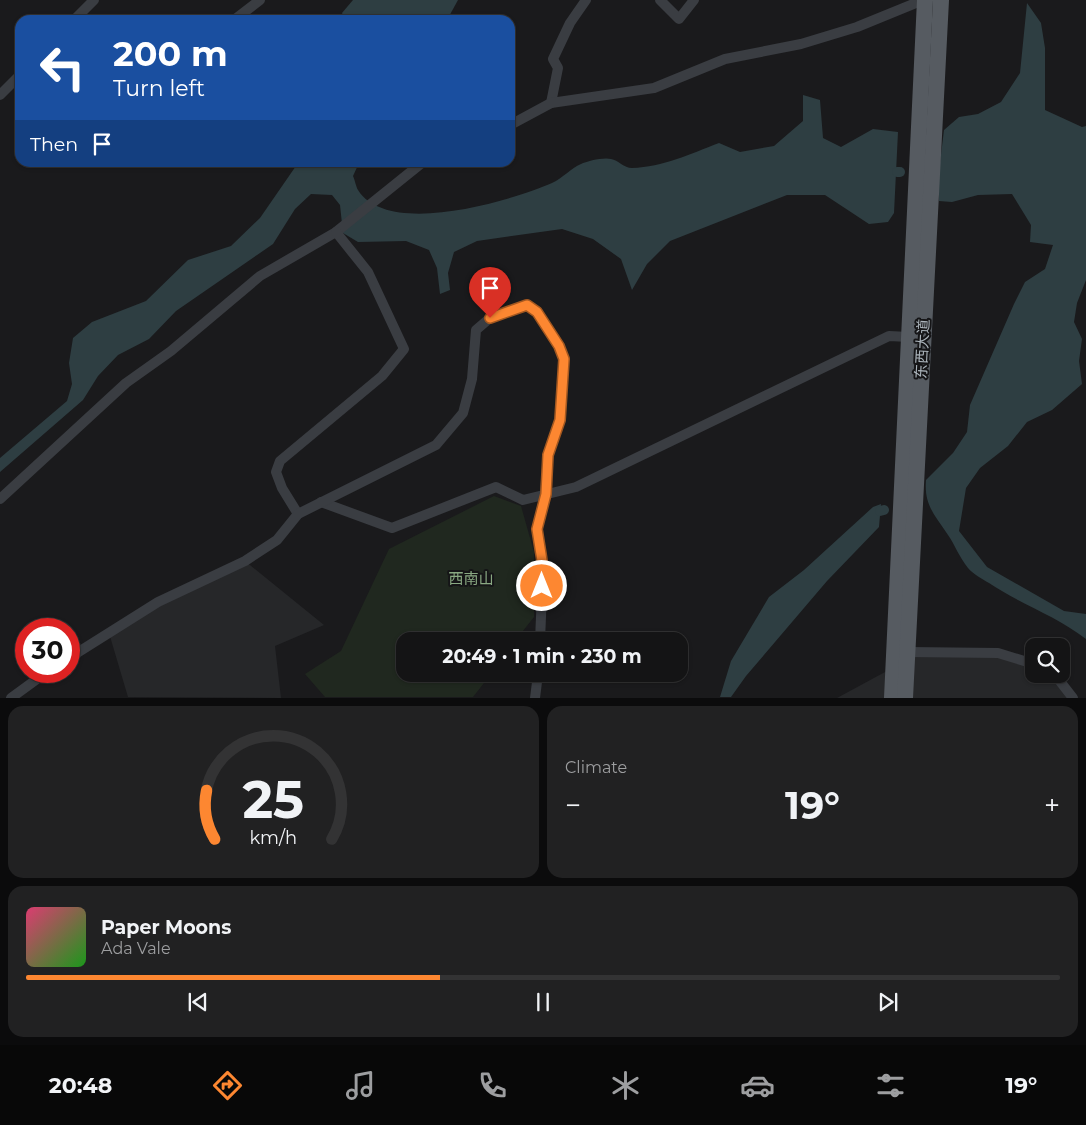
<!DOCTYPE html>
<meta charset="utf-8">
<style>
:root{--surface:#141415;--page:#212122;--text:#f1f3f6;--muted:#9d9ea0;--line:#333334;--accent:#fd8731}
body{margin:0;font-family:Montserrat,"Noto Sans SC",sans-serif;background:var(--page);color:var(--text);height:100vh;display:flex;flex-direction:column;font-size:19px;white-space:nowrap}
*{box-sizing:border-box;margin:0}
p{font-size:16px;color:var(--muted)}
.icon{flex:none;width:28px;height:28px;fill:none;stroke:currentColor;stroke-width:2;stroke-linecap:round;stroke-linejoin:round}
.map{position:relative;height:698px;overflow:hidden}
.sheet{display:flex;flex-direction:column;gap:8px;padding:8px;background:#0b0b0c;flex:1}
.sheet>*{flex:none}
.hud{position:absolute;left:15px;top:15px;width:500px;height:152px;border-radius:15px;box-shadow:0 1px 4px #0004,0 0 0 1px var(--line);background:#1a4fa0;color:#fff;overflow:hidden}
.buttons{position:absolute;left:1025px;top:638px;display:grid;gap:10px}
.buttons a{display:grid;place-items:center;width:45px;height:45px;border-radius:10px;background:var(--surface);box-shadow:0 1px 4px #0004,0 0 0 1px var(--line);font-size:25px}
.speed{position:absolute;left:15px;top:618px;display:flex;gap:10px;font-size:25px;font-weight:700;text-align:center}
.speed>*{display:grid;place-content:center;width:65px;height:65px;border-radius:50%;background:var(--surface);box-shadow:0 1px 4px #0004,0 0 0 1px var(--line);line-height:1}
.speed .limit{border:8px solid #d22;background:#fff;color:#111}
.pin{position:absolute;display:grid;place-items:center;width:42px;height:42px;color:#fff;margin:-51px -21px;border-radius:50% 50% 50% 0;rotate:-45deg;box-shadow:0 0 5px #0007}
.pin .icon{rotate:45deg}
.me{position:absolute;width:55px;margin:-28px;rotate:0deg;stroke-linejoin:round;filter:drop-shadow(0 0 4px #0008)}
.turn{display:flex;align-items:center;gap:18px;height:105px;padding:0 15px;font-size:22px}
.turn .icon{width:65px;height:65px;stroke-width:2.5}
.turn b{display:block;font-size:35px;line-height:42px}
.then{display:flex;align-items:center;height:48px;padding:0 15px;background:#0003;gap:10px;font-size:19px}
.big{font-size:38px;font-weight:700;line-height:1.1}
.sheet .widget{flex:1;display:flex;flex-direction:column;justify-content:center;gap:8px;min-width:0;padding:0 18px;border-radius:15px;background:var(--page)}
.sheet .dial{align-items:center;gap:0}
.dial svg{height:130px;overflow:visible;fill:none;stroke:var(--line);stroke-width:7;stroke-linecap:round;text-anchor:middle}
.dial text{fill:var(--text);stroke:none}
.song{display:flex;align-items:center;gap:15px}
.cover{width:60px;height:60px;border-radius:8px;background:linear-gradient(135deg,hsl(340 70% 55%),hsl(120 70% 35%))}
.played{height:5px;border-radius:2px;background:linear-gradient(90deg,var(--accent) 40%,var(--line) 40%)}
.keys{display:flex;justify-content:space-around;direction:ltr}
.heat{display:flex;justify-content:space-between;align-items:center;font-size:28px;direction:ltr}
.sheet .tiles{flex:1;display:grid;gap:8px;grid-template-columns:1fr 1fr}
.widget:last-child{grid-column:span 2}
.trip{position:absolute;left:396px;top:632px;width:292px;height:50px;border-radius:15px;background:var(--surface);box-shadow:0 1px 4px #0004,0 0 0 1px var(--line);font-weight:700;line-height:50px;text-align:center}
.menu{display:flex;height:80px;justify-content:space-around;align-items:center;background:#080808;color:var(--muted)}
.menu .icon{width:35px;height:35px}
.menu .selected{color:var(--accent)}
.menu b{font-size:22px;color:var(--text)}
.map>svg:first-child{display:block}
.built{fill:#262729}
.green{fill:#20281f}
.water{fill:#2e3e42}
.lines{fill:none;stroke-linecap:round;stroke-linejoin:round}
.canal{stroke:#2e3e42;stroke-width:10}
.street{stroke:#3a3d42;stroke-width:10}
.primary{stroke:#565b61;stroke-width:16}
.route-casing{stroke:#a45820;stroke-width:12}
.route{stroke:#fd8731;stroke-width:9}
.labels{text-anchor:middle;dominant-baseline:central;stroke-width:4;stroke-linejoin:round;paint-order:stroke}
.street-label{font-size:15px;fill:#acb5bc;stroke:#151517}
.park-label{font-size:15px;fill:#89a882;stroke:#151517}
</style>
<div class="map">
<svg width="1086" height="698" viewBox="0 0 1086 698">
<rect width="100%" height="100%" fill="#1a1a1c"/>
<g class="built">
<path d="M245 561 324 625 275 646 281 698 128 697 109 633Z"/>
<path d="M922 652 998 653 1034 664V674H1050L1073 698H837Z"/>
</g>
<path class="green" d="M494 496 521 506 534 552V617L515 641H405V674H491L473 697H325L305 674 341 651 389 549Z"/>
<g class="water">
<path d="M353 0H458L447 20H345L342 13Z"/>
<path d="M1027 3 1041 23 1045 48V110L1082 127 1086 126V280L1077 303 1074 322 1082 339 1079 361 1082 384 1052 410 1027 422 1008 446 980 468 966 488 959 531 987 567 1064 611 1086 614V639C1057 616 1020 604 989 583 982 579 973 574 968 568 959 557 955 545 948 535 934 514 924 505 926 480L953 453 967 432 970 405 1014 304 1025 282 1045 269 1053 245 1030 242 1031 225 1012 194 978 195 952 202 939 201V171L944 130 959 117 978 114 1001 102 1020 73Z"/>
<path d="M803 95 820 100 823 138 841 147 873 129 898 132 894 213 888 222 869 224 825 195H787L670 241 647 264 632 290 621 259 593 239 562 229 477 241 454 252 448 273 450 290 440 294 437 268 429 250 406 241 358 242 343 233 340 205 332 195 311 194 295 209 273 244 176 311 149 339 118 355 98 376 83 400 0 472V458L67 401 72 384 69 363 73 338 92 322 146 301 188 260 231 246 260 218 298 163H359L353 176C355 180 356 187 358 190 388 238 511 201 552 183 563 178 571 168 581 164 587 161 604 157 611 159 618 160 624 168 632 168 663 167 690 154 719 143L740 152 774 146 803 121Z"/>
<path d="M881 504 879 527 827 581 746 676 731 697H720L731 661 769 597 804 570 873 507Z"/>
</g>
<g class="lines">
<g class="canal">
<path d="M897 172H900"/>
<path d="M880 511 884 510"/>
</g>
<g class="street">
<path d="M660 0 679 19 694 0"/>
<path d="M74 20 94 0"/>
<path d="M234 20 260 0"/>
<path d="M0 95 20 75"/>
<path d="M551 103 558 68 553 59 570 23 586 0"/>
<path d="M510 125 551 103 654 88 725 59 801 44 857 27 923 0"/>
<path d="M0 499 126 383 171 351 260 276 336 232 423 162"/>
<path d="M321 502 392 528 496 487 523 500 576 487 889 336 909 337"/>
<path d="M298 514 282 488 276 472 280 461 382 376 404 349 368 272 336 232"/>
<path d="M908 652 998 653 1034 664"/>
<path d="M69 658 158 602 245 561 277 540 298 514 436 445 463 413 472 379 476 330 490 318 527 305 537 312 559 346 564 359 560 420 548 455 545 494 537 529 543 567 540 641"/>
<path d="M1050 674 1059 680 1073 698"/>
<path d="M11 698 48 671"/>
<path d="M535 698 538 674"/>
</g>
<g class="primary">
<path d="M892 698 925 0"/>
<path d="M905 698 941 0"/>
</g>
</g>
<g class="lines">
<g class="route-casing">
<path id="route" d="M490 318 527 305 537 312 559 346 564 359 560 420 548 455 546 494 537 529 543 567 542 586"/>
</g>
<use href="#route" class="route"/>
</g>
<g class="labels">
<g class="street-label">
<text transform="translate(922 349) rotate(-87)">东西大道</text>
</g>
<g class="park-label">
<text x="471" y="578">西南山</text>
</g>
</g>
</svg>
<div class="buttons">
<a><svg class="icon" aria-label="search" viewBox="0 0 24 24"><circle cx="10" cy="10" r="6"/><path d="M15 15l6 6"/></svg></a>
</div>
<div class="speed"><div class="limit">30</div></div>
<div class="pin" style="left:490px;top:318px;background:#d93025"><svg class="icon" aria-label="arrive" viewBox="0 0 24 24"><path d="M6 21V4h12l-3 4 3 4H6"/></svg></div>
<svg class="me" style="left:542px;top:586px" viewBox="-20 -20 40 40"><circle r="17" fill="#fd8731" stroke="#fff" stroke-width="3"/><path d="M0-11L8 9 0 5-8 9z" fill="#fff"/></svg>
<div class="trip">20:49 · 1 min · 230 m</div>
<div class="hud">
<div class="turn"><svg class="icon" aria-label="left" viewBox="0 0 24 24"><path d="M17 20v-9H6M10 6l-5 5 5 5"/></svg><div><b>200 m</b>Turn left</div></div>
<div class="then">Then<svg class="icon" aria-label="arrive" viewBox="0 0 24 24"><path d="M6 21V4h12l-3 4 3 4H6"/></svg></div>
</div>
</div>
<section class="sheet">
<div class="tiles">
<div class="widget dial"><svg viewBox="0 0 100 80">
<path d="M14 69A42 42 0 1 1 86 69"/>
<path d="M14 69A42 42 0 0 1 9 39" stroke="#fd8731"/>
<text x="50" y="56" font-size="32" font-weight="700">25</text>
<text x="50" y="72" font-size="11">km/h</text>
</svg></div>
<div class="widget"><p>Climate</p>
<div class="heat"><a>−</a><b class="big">19°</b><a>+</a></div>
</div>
<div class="widget">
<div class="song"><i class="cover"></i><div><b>Paper Moons</b><p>Ada Vale</p></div></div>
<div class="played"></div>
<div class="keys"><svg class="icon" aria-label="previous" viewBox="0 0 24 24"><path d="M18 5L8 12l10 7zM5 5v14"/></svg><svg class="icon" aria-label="pause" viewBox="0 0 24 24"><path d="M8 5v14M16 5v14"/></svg><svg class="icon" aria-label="next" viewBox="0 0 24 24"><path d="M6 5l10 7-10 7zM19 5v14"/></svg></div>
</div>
</div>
</section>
<nav class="menu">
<b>20:48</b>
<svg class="icon selected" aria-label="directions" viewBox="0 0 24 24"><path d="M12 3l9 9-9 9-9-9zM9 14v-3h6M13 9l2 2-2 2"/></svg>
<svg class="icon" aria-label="music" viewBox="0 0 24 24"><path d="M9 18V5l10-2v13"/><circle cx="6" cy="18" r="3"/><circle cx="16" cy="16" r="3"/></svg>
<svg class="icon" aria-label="phone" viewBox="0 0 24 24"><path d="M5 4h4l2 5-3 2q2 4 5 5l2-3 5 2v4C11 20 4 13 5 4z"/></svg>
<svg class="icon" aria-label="climate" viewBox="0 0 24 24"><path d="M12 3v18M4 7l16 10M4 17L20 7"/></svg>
<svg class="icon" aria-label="car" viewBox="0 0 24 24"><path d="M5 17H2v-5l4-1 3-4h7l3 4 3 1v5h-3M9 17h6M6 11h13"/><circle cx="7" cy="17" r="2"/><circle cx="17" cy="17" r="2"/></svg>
<svg class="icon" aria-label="filters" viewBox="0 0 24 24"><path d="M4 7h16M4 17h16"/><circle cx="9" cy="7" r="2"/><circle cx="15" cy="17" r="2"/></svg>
<b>19°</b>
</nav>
